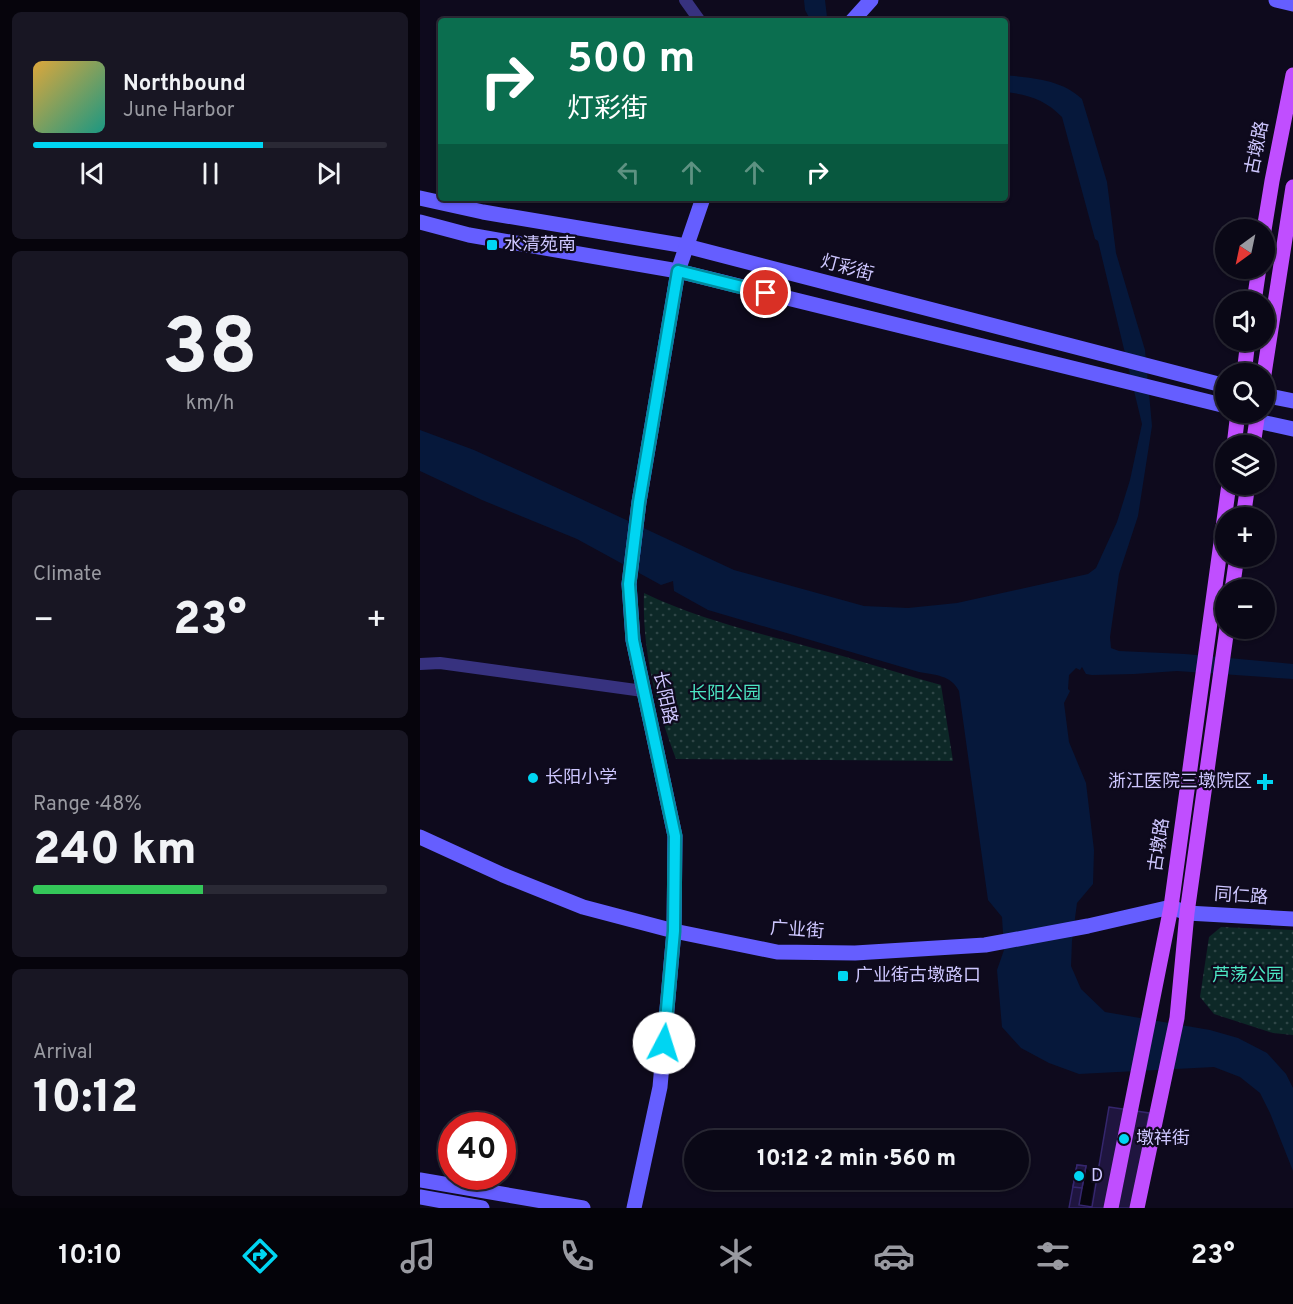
<!DOCTYPE html>
<meta charset="utf-8">
<style>
:root{--surface:#0a0816;--page:#181623;--text:#f1f3f6;--muted:#999aa1;--line:#2a2935;--accent:#00d5f2}
body{margin:0;font-family:Overpass,"Noto Sans SC",sans-serif;background:var(--page);color:var(--text);height:100vh;display:flex;flex-direction:column;font-size:22px;white-space:nowrap}
*{box-sizing:border-box;margin:0}
p{font-size:20px;color:var(--muted)}
.icon{flex:none;width:33px;height:33px;fill:none;stroke:currentColor;stroke-width:2;stroke-linecap:round;stroke-linejoin:round}
.map{position:relative;flex:1;overflow:hidden}
.drawer{display:flex;flex-direction:column;gap:12px;padding:12px;background:#06040c;width:420px}
.drawer>*{flex:none}
.top-card{position:absolute;left:18px;top:18px;width:570px;height:183px;border-radius:6px;box-shadow:0 2px 4px #0004,0 0 0 2px var(--line);background:#0b6e4f;color:#fff;overflow:hidden}
.needle{width:39px;rotate:213deg}
.buttons{position:absolute;left:795px;top:219px;display:grid;gap:12px}
.buttons a{display:grid;place-items:center;width:60px;height:60px;border-radius:50%;background:var(--surface);box-shadow:0 2px 4px #0004,0 0 0 2px var(--line);font-size:30px}
.speed{position:absolute;left:18px;top:1112px;display:flex;gap:12px;font-size:30px;font-weight:700;text-align:center}
.speed>*{display:grid;place-content:center;width:78px;height:78px;border-radius:50%;background:var(--surface);box-shadow:0 2px 4px #0004,0 0 0 2px var(--line);line-height:1}
.speed .limit{border:9px solid #d22;background:#fff;color:#111}
.pin{position:absolute;display:grid;place-items:center;width:51px;height:51px;color:#fff;margin:-26px;border:3px solid #fff;border-radius:50%;box-shadow:0 2px 6px #0007}
.me{position:absolute;width:66px;margin:-33px;rotate:5deg;stroke-linejoin:round;filter:drop-shadow(0 0 4px #0008)}
.turn{display:flex;align-items:center;gap:21px;height:126px;padding:0 30px;font-size:27px}
.turn .icon{width:78px;height:78px;stroke-width:2.5}
.turn b{display:block;font-size:42px;line-height:51px}
.lanes{display:flex;align-items:center;height:57px;padding:0 30px;background:#0003;justify-content:center;gap:30px;direction:ltr}
.lanes .off{opacity:.35}
.big{font-size:45px;font-weight:800;line-height:1.1}
.drawer .tile{flex:1;display:flex;flex-direction:column;justify-content:center;gap:9px;min-width:0;padding:0 21px;border-radius:9px;background:var(--page)}
.drawer .dial{align-items:center;gap:0}
.dial b{font-size:78px;line-height:1}
.song{display:flex;align-items:center;gap:18px}
.cover{width:72px;height:72px;border-radius:9px;background:linear-gradient(135deg,hsl(40 70% 55%),hsl(170 70% 35%))}
.played{height:6px;border-radius:3px;background:linear-gradient(90deg,var(--accent) 65%,var(--line) 65%)}
.keys{display:flex;justify-content:space-around;direction:ltr}
.heat{display:flex;justify-content:space-between;align-items:center;font-size:33px;direction:ltr}
.charge{height:9px;border-radius:4px;background:linear-gradient(90deg,#34c759 48%,var(--line) 0)}
.trip{position:absolute;left:264px;top:1130px;width:345px;height:60px;border-radius:30px;background:var(--surface);box-shadow:0 2px 4px #0004,0 0 0 2px var(--line);font-weight:800;line-height:60px;text-align:center}
.menu{display:flex;height:96px;justify-content:space-around;align-items:center;background:#040309;color:var(--muted)}
.menu .icon{width:42px;height:42px}
.menu .on{color:var(--accent)}
.menu b{font-size:27px;color:var(--text)}
main{display:flex;flex:1;min-height:0}
.map>svg:first-child{display:block}
.park{fill:url(#park-dots)}
.water{fill:#06183b}
.shadow{fill:#0007}
.building{fill:#1f153f;stroke:#35266d;stroke-width:1.5}
.lines{fill:none;stroke-linecap:round;stroke-linejoin:round}
.street{stroke:#37327f;stroke-width:12}
.secondary{stroke:#655eff;stroke-width:15}
.primary{stroke:#c04eff;stroke-width:15}
.route-casing{stroke:#008a9d;stroke-width:15}
.route{stroke:#00d5f2;stroke-width:10}
.poi-dot{fill:#00d5f2;stroke:#0e0a1d;stroke-width:2}
.labels{text-anchor:middle;dominant-baseline:central;stroke-width:4.5;stroke-linejoin:round;paint-order:stroke}
.street-label{font-size:18px;fill:#cec7ff;stroke:#0e0a1d}
.poi-label{font-size:18px;fill:#cec7ff;stroke:#0e0a1d;text-anchor:start}
.park-label{font-size:18px;fill:#4ce5c2;stroke:#0e0a1d}
</style>
<main>
<section class="drawer">
<div class="tile">
<div class="song"><i class="cover"></i><div><b>Northbound</b><p>June Harbor</p></div></div>
<div class="played"></div>
<div class="keys"><svg class="icon" aria-label="previous" viewBox="0 0 24 24"><path d="M18 5L8 12l10 7zM5 5v14"/></svg><svg class="icon" aria-label="pause" viewBox="0 0 24 24"><path d="M8 5v14M16 5v14"/></svg><svg class="icon" aria-label="next" viewBox="0 0 24 24"><path d="M6 5l10 7-10 7zM19 5v14"/></svg></div>
</div>
<div class="tile dial"><b>38</b><p>km/h</p></div>
<div class="tile"><p>Climate</p>
<div class="heat"><a>−</a><b class="big">23°</b><a>+</a></div>
</div>
<div class="tile"><p>Range · 48%</p><b class="big">240 km</b><div class="charge"></div></div>
<div class="tile"><p>Arrival</p><b class="big">10:12</b></div>
</section>
<div class="map">
<svg width="873" height="1208" viewBox="0 0 873 1208">
<defs>
<pattern id="park-dots" width="8" height="8" patternUnits="userSpaceOnUse" patternTransform="scale(1.5)"><rect width="8" height="8" fill="#0d2827"/><path d="M2 2h.1M6 6h.1" fill="none" stroke="#2f4647" stroke-width="1.8" stroke-linecap="round"/></pattern>
</defs>
<rect width="100%" height="100%" fill="#0e0a1d"/>
<g class="park">
<path d="M224 593C278 619 335 632 393 648 436 659 478 673 521 685L533 761 256 759C236 706 222 651 224 593Z"/>
<path d="M801 927 873 930V1035L853 1033 794 1014 780 997 789 937Z"/>
</g>
<g class="water">
<path d="M384 0H405L407 17 411 21H391L385 10Z"/>
<path d="M585 75C612 78 641 79 662 99L687 182 696 253 725 350 732 426 718 516 699 574 690 637 691 648 699 651 765 654 873 664V679L757 671 714 674 672 675 666 674 662 667 660 670 656 668 649 675 648 689 650 691 644 703 649 742 666 783 674 850 673 884 657 903 652 941 651 966 661 989 685 1012 790 1030 818 1038 847 1053 866 1074 873 1088V1171L850 1113 840 1093 820 1077 794 1067 659 1074 629 1063 601 1048 582 1027 577 970 584 950 582 917 568 900 539 691C531 675 515 675 499 672L288 610 254 591 253 581 241 585 157 539 62 500 0 471V430L54 450 146 492 314 570 444 606 488 608 537 603 668 574 676 568 697 522 710 480 722 424 678 241 675 239 642 117C626 100 607 94 585 92Z"/>
</g>
<path class="shadow" d="M665 1167 675 1177 670 1208H651Z"/>
<g class="building">
<path d="M689 1107 729 1113 713 1208H649L657 1165 666 1166 659 1205 672 1207Z"/>
<path d="M657 1165 666 1166 662 1188 653 1187Z"/>
</g>
<g class="lines">
<g class="street">
<path d="M265 0 280 21"/>
<path d="M0 664 20 663 223 691"/>
</g>
<g class="secondary">
<path d="M856 0 873 4"/>
<path d="M432 21 451 0"/>
<path d="M0 198 63 212 266 246 806 386"/>
<path d="M0 222 49 235 258 271 806 406"/>
<path d="M844 395 873 401"/>
<path d="M824 412 837 421 873 429"/>
<path d="M0 837 83 875 163 907 254 931 357 952 435 953 565 945 668 926 751 907 767 913 873 919"/>
<path d="M0 1180 163 1208"/>
<path d="M0 1197 62 1208"/>
<path d="M214 1208 240 1087 254 931 255 836 213 640 209 584 219 502 258 271 283 198"/>
</g>
<g class="primary">
<path d="M844 230 852 181 873 75"/>
<path d="M834 302 839 268"/>
<path d="M824 374 828 340"/>
<path d="M844 374 873 187"/>
<path d="M814 446 818 412"/>
<path d="M833 446 838 412"/>
<path d="M823 518 828 484"/>
<path d="M812 590 817 556"/>
<path d="M691 1208 751 907 809 484"/>
<path d="M717 1208 757 1018 767 913 807 628"/>
</g>
</g>
<g class="lines">
<g class="route-casing">
<path id="route" d="M244 1043 254 931 255 836 213 640 209 584 219 502 258 271 346 293"/>
</g>
<use href="#route" class="route"/>
</g>
<g class="poi-dot">
<rect x="66" y="239" width="12" height="12" rx="3"/>
<circle cx="113" cy="778" r="6"/>
<path d="M842 773h6v6h6v6h-6v6h-6v-6h-6v-6h6z"/>
<rect x="417" y="970" width="12" height="12" rx="3"/>
<circle cx="704" cy="1139" r="6"/>
<circle cx="659" cy="1176" r="6"/>
</g>
<g class="labels">
<g class="street-label">
<text transform="translate(838 148) rotate(-79)">古墩路</text>
<text transform="translate(427 269) rotate(15)">灯彩街</text>
<text transform="translate(244 698) rotate(78)">长阳路</text>
<text transform="translate(740 845) rotate(-82)">古墩路</text>
<text transform="translate(821 897) rotate(4)">同仁路</text>
<text transform="translate(377 931) rotate(4)">广业街</text>
</g>
<g class="poi-label">
<text x="84" y="245">水清苑南</text>
<text x="125" y="778">长阳小学</text>
<text x="832" y="782" text-anchor="end">浙江医院三墩院区</text>
<text x="435" y="976">广业街古墩路口</text>
<text x="716" y="1139">墩祥街</text>
<text x="671" y="1176">D</text>
</g>
<g class="park-label">
<text x="305" y="694">长阳公园</text>
<text x="828" y="976">芦荡公园</text>
</g>
</g>
</svg>
<div class="buttons">
<a><svg class="needle" viewBox="-14 -14 28 28"><path d="M0-13l5 13h-10z" fill="#e53935"/><path d="M0 13l5-13h-10z" fill="#999aa1"/></svg></a>
<a><svg class="icon" aria-label="sound" viewBox="0 0 24 24"><path d="M4 9h4l5-4v14l-5-4H4zM17 9q2 3 0 6"/></svg></a>
<a><svg class="icon" aria-label="search" viewBox="0 0 24 24"><circle cx="10" cy="10" r="6"/><path d="M15 15l6 6"/></svg></a>
<a><svg class="icon" aria-label="layers" viewBox="0 0 24 24"><path d="M12 4l9 5-9 5-9-5zM3 14l9 5 9-5"/></svg></a>
<a>+</a>
<a>−</a>
</div>
<div class="speed"><div class="limit">40</div></div>
<div class="pin" style="left:346px;top:293px;background:#d93025"><svg class="icon" aria-label="arrive" viewBox="0 0 24 24"><path d="M6 21V4h12l-3 4 3 4H6"/></svg></div>
<svg class="me" style="left:244px;top:1043px" viewBox="-20 -20 40 40"><circle r="19" fill="#fff"/><path d="M0-13L10 11 0 6-10 11z" fill="#00d5f2"/></svg>
<div class="trip">10:12 · 2 min · 560 m</div>
<div class="top-card">
<div class="turn"><svg class="icon" aria-label="right" viewBox="0 0 24 24"><path d="M7 20v-9h11M14 6l5 5-5 5"/></svg><div><b>500 m</b>灯彩街</div></div>
<div class="lanes"><svg class="icon off" aria-label="left" viewBox="0 0 24 24"><path d="M17 20v-9H6M10 6l-5 5 5 5"/></svg><svg class="icon off" aria-label="ahead" viewBox="0 0 24 24"><path d="M12 20V5M6 11l6-6 6 6"/></svg><svg class="icon off" aria-label="ahead" viewBox="0 0 24 24"><path d="M12 20V5M6 11l6-6 6 6"/></svg><svg class="icon" aria-label="right" viewBox="0 0 24 24"><path d="M7 20v-9h11M14 6l5 5-5 5"/></svg></div>
</div>
</div>
</main>
<nav class="menu">
<b>10:10</b>
<svg class="icon on" aria-label="directions" viewBox="0 0 24 24"><path d="M12 3l9 9-9 9-9-9zM9 14v-3h6M13 9l2 2-2 2"/></svg>
<svg class="icon" aria-label="music" viewBox="0 0 24 24"><path d="M9 18V5l10-2v13"/><circle cx="6" cy="18" r="3"/><circle cx="16" cy="16" r="3"/></svg>
<svg class="icon" aria-label="phone" viewBox="0 0 24 24"><path d="M5 4h4l2 5-3 2q2 4 5 5l2-3 5 2v4C11 20 4 13 5 4z"/></svg>
<svg class="icon" aria-label="climate" viewBox="0 0 24 24"><path d="M12 3v18M4 7l16 10M4 17L20 7"/></svg>
<svg class="icon" aria-label="car" viewBox="0 0 24 24"><path d="M5 17H2v-5l4-1 3-4h7l3 4 3 1v5h-3M9 17h6M6 11h13"/><circle cx="7" cy="17" r="2"/><circle cx="17" cy="17" r="2"/></svg>
<svg class="icon" aria-label="filters" viewBox="0 0 24 24"><path d="M4 7h16M4 17h16"/><circle cx="9" cy="7" r="2"/><circle cx="15" cy="17" r="2"/></svg>
<b>23°</b>
</nav>
